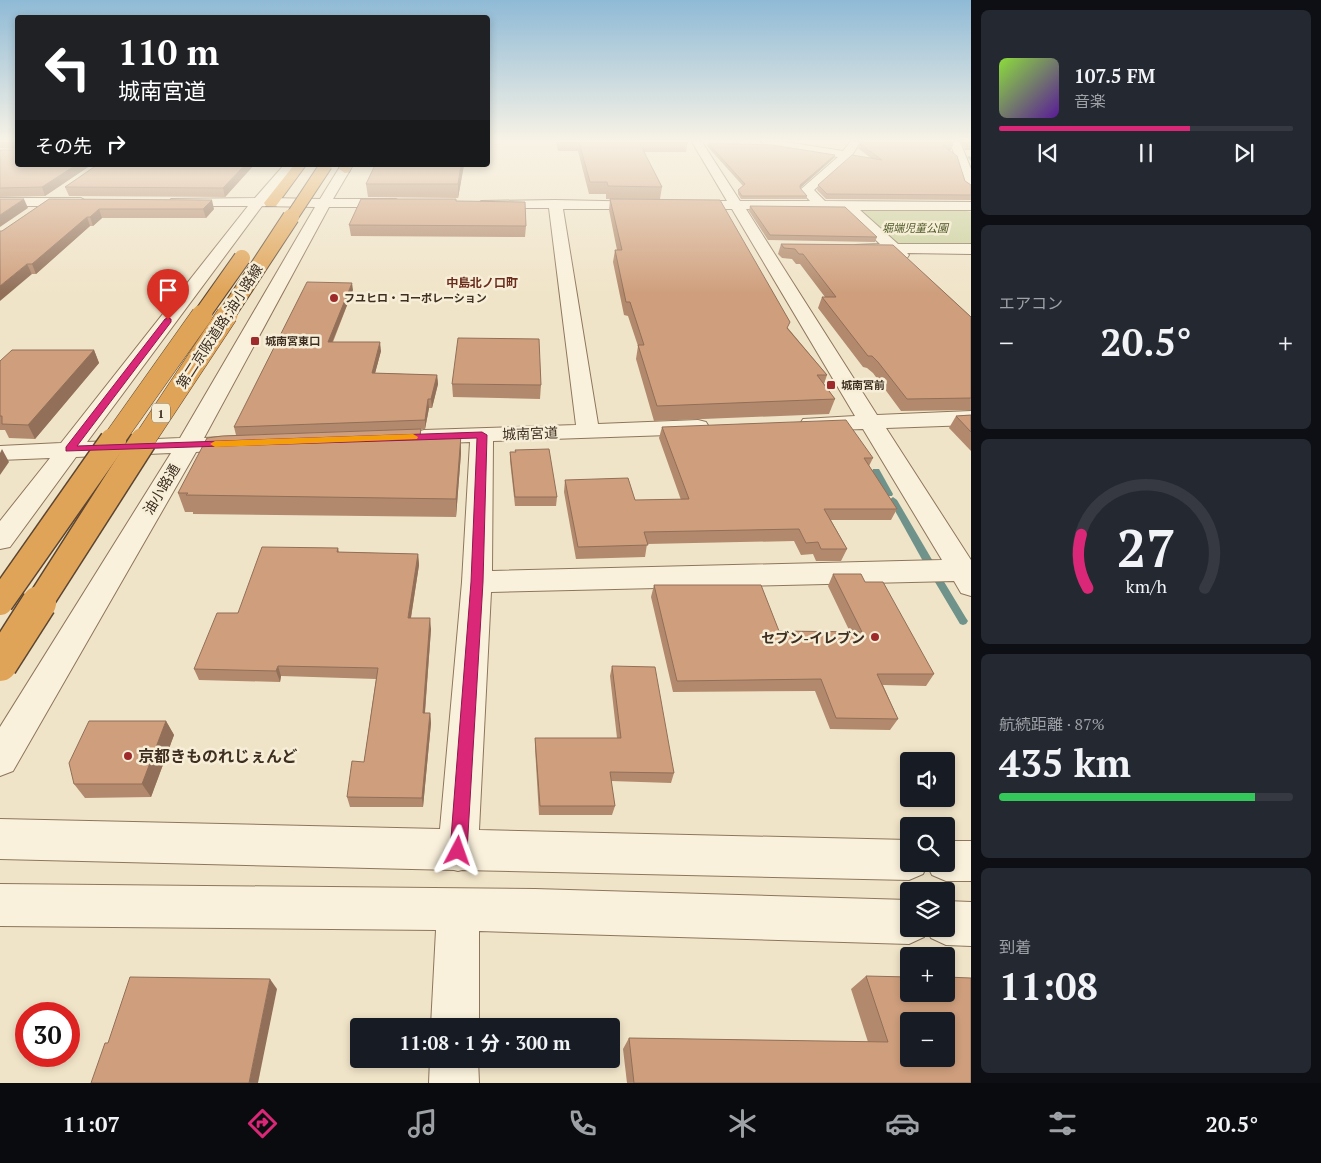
<!DOCTYPE html>
<html lang="ja">
<meta charset="utf-8">
<style>
:root{--surface:#171b24;--page:#242831;--text:#f1f3f6;--muted:#9ea1a6;--line:#363941;--accent:#db2777}
body{margin:0;font-family:"PT Serif","Noto Sans JP",serif;background:var(--page);color:var(--text);height:100vh;display:flex;flex-direction:column;font-size:19px;white-space:nowrap}
*{box-sizing:border-box;margin:0}
p{font-size:16px;color:var(--muted)}
.icon{flex:none;width:28px;height:28px;fill:none;stroke:currentColor;stroke-width:2;stroke-linecap:round;stroke-linejoin:round}
.map{position:relative;flex:1;overflow:hidden}
.drawer{display:flex;flex-direction:column;gap:10px;padding:10px;background:#0d0f14;width:350px}
.drawer>*{flex:none}
.banner{position:absolute;left:15px;top:15px;width:475px;height:152px;border-radius:5px;box-shadow:0 2px 8px #0003;background:#202124;color:#fff;overflow:hidden}
.buttons{position:absolute;left:900px;top:752px;display:grid;gap:10px}
.buttons a{display:grid;place-items:center;width:55px;height:55px;border-radius:5px;background:var(--surface);box-shadow:0 2px 8px #0003;font-size:25px}
.speed{position:absolute;left:15px;top:1002px;display:flex;gap:10px;font-size:25px;font-weight:700;text-align:center}
.speed>*{display:grid;place-content:center;width:65px;height:65px;border-radius:50%;background:var(--surface);box-shadow:0 2px 8px #0003;line-height:1}
.speed .limit{border:8px solid #d22;background:#fff;color:#111}
.pin{position:absolute;display:grid;place-items:center;width:42px;height:42px;color:#fff;margin:-51px -21px;border-radius:50% 50% 50% 0;rotate:-45deg;box-shadow:0 0 5px #0007}
.pin .icon{rotate:45deg}
.me{position:absolute;width:55px;margin:-28px;rotate:4deg;stroke-linejoin:round;filter:drop-shadow(0 0 4px #0008)}
.turn{display:flex;align-items:center;gap:18px;height:105px;padding:0 20px;font-size:22px}
.turn .icon{width:65px;height:65px;stroke-width:2.5}
.turn b{display:block;font-size:35px;line-height:42px}
.then{display:flex;align-items:center;height:48px;padding:0 20px;background:#0003;gap:10px;font-size:19px}
.big{font-size:38px;font-weight:700;line-height:1.1}
.drawer .widget{flex:1;display:flex;flex-direction:column;justify-content:center;gap:8px;min-width:0;padding:0 18px;border-radius:8px;background:var(--page)}
.drawer .dial{align-items:center;gap:0}
.dial svg{height:130px;overflow:visible;fill:none;stroke:var(--line);stroke-width:7;stroke-linecap:round;text-anchor:middle}
.dial text{fill:var(--text);stroke:none}
.song{display:flex;align-items:center;gap:15px}
.cover{width:60px;height:60px;border-radius:8px;background:linear-gradient(135deg,hsl(90 70% 55%),hsl(270 70% 35%))}
.played{height:5px;border-radius:2px;background:linear-gradient(90deg,var(--accent) 65%,var(--line) 65%)}
.keys{display:flex;justify-content:space-around;direction:ltr}
.heat{display:flex;justify-content:space-between;align-items:center;font-size:28px;direction:ltr}
.charge{height:8px;border-radius:4px;background:linear-gradient(90deg,#34c759 87%,var(--line) 0)}
.trip{position:absolute;left:350px;top:1018px;width:270px;height:50px;border-radius:5px;background:var(--surface);box-shadow:0 2px 8px #0003;font-weight:700;line-height:50px;text-align:center}
.dock{display:flex;height:80px;justify-content:space-around;align-items:center;background:#090b0e;color:var(--muted)}
.dock .icon{width:35px;height:35px}
.dock .on{color:var(--accent)}
.dock b{font-size:22px;color:var(--text)}
main{display:flex;flex:1;min-height:0}
.map>svg:first-child{display:block}
.green{fill:#c9cf9b}
.lines{fill:none;stroke-linecap:round;stroke-linejoin:round}
.stream{fill:#6f938a;fill-rule:evenodd}
.minor-casing{stroke:#8d765c;stroke-width:2}
.highway-casing{stroke:#5b4430;stroke-width:2}
.minor{fill:#faf1dc;fill-rule:evenodd}
.highway{fill:#e0a458;fill-rule:evenodd}
.highway-bridge-far4-casing{stroke:#5b4430;stroke-width:14;stroke-linecap:butt}
.highway-bridge-far3-casing{stroke:#5b4430;stroke-width:18;stroke-linecap:butt}
.highway-bridge-far2-casing{stroke:#5b4430;stroke-width:22;stroke-linecap:butt}
.highway-bridge-far1-casing{stroke:#5b4430;stroke-width:29;stroke-linecap:butt}
.highway-bridge-casing{stroke:#5b4430;stroke-width:37;stroke-linecap:butt}
.highway-bridge-far4{stroke:#e0a458;stroke-width:12}
.highway-bridge-far3{stroke:#e0a458;stroke-width:16}
.highway-bridge-far2{stroke:#e0a458;stroke-width:21}
.highway-bridge-far1{stroke:#e0a458;stroke-width:26}
.highway-bridge{stroke:#e0a458;stroke-width:34}
.wall{fill:#b2896c}
.shaded-wall{fill:#916f58}
.building{fill:#cf9f7d;stroke:#916f58;fill-rule:evenodd}
.route{fill:#db2777;stroke:#8e194d}
.slow{fill:#f59e0b}
.poi-dot{fill:#9e2a2b;stroke:#f7eed8;stroke-width:2}
.labels{text-anchor:middle;dominant-baseline:central;stroke-width:5;stroke-linejoin:round;paint-order:stroke}
.far-park-label{font-size:11px;font-style:italic;fill:#4d5a26;stroke:#f7eed8}
.far-poi-label{font-size:11px;font-weight:bold;fill:#3d2e20;stroke:#f7eed8;text-anchor:start}
.far-neighbourhood-label{font-size:12px;font-weight:bold;fill:#6b2e1e;stroke:#f7eed8}
.shield{fill:#f7eed8;stroke:#756857;stroke-width:1}
.shield-label{font-size:12px;font-weight:bold;fill:#3d2e20}
.street-label{font-size:14px;fill:#3d2e20;stroke:#f7eed8}
.poi-label{font-size:14px;font-weight:bold;fill:#3d2e20;stroke:#f7eed8;text-anchor:end}
.near-poi-label{font-size:16px;font-weight:bold;fill:#3d2e20;stroke:#f7eed8;text-anchor:start}
</style>
<main>
<div class="map">
<svg width="971" height="1083" viewBox="0 0 971 1083">
<rect width="100%" height="100%" fill="#f0e4c8"/>
<path class="green" d="M864 209H958L971 212V247L899 246 860 211Z"/>
<g class="lines">
<g class="stream">
<path d="M969 156 971 157V161L967 157Z"/>
<path d="M873 469H879L893 494 892 496H886L872 471Z"/>
<path d="M893 497 897 500 934 563 932 565 929 566 924 563 889 500Z"/>
<path d="M940 579 943 580 966 618 968 621 966 624 963 625 960 624 935 582 937 580Z"/>
</g>
<g class="minor-casing">
<g id="minor">
<path d="M692 142H702L740 201H810L800 190 838 157 766 145 761 142H786L843 151 850 142H860L851 157 814 190 825 201 971 202V210H860L898 244H971V254L907 253 909 255 907 258C899 260 895 258 890 253L855 251 852 248 855 245 880 244 844 210 746 209 877 415 971 411V425L886 428 971 560V596L961 593 954 581 491 592 479 830 909 840V864H946V841H971V881H946L932 875 927 865 923 874 909 880 462 870 458 871 454 870 0 859V819L440 829 462 582 470 442 424 444 416 442 412 437 416 432 424 430 576 425 549 208H486L479 204 481 201 555 200 651 202 653 205 651 208 646 209H563L598 424 698 420 706 422 709 427 706 432 698 434 493 441 492 571 942 560 863 429 811 431 803 429 800 424 803 419 855 416 732 209H686L679 205 686 201H727Z"/>
<path d="M950 142H960L971 169V189L965 185Z"/>
<path d="M284 165H296L269 198 320 199 341 165H353L333 199H396L403 203 396 207H329L204 438 241 436 249 438 253 443 249 448 196 452 13 771 0 776V727L171 453 76 457 10 547 0 549V521L50 458 0 460V446L61 443 248 206H176L169 202 171 199 255 198ZM262 206 315 207 180 438 87 442Z"/>
<path d="M0 198H81L88 202 81 206H0Z"/>
<path d="M0 884 535 889 909 900V929H946V901L971 902V946L946 945 931 938 927 930 924 937 909 944 479 931V1026H431L436 930 0 926Z"/>
<path d="M430 1059H478L479 1083H429Z"/>
</g>
</g>
<g class="highway-casing">
<g id="highway">
<path d="M294 165H306L276 206H266L264 203Z"/>
<path d="M340 165H352L349 172 345 173 339 169Z"/>
</g>
</g>
<use href="#minor" class="minor"/>
<use href="#highway" class="highway"/>
<g class="highway-bridge-far4-casing">
<path id="highway-bridge-far4" d="M291 218 326 165"/>
</g>
<g class="highway-bridge-far3-casing">
<g id="highway-bridge-far3">
<path d="M201 316 242 258"/>
<path d="M226 316 291 217"/>
</g>
</g>
<g class="highway-bridge-far2-casing">
<g id="highway-bridge-far2">
<path d="M112 442 202 315"/>
<path d="M143 442 227 315"/>
</g>
</g>
<g class="highway-bridge-far1-casing">
<g id="highway-bridge-far1">
<path d="M0 602 113 441"/>
<path d="M38 605 143 441"/>
</g>
</g>
<g class="highway-bridge-casing">
<path id="highway-bridge" d="M0 664 39 603"/>
</g>
<use href="#highway-bridge-far4" class="highway-bridge-far4"/>
<use href="#highway-bridge-far3" class="highway-bridge-far3"/>
<use href="#highway-bridge-far2" class="highway-bridge-far2"/>
<use href="#highway-bridge-far1" class="highway-bridge-far1"/>
<use href="#highway-bridge" class="highway-bridge"/>
</g>
<g class="wall">
<path d="M0 142H18V165H91L45 196 0 197V150H15L16 149 0 148Z"/>
<path d="M556 142H688L686 152H644L662 187 660 199H606V194H589L578 151H558Z"/>
<path d="M861 142 953 145 951 150H948L965 181 971 185V200L826 199 817 190 818 185 872 159 858 148Z"/>
<path d="M961 142H971V150H965Z"/>
<path d="M708 143 835 155 834 158 800 188 807 196 806 199H741L738 194V190L743 186 707 146Z"/>
<path d="M97 165H254L225 197 69 196 65 187Z"/>
<path d="M464 165 458 198 368 197 366 184Z"/>
<path d="M49 199 214 209 206 218H102L93 226H90L36 274H32L2 231Z"/>
<path d="M610 199 788 328 827 375 824 384 835 399 829 414 654 421 636 359 638 346 628 316 624 315 613 262 615 250H617L609 210Z"/>
<path d="M456 201 526 226 525 237 351 236 349 225Z"/>
<path d="M750 206 877 237 875 242 768 240 749 211Z"/>
<path d="M781 244 893 245 971 317V410L901 411 873 373 867 368 863 367 818 308 822 297H825L800 264H796L792 259 782 258 778 254Z"/>
<path d="M353 290 333 342 381 351 375 373 437 375 438 384 432 408H429L425 429H421V435H461V453L456 517 193 514V512H185L178 493 236 435 234 427Z"/>
<path d="M94 350 99 363 35 439 9 438 5 430H0V361Z"/>
<path d="M452 384 541 385 540 399 453 397Z"/>
<path d="M971 415V451L949 428 956 416Z"/>
<path d="M662 427 873 458 869 466 897 509 891 520H831L847 549 841 561H816L813 554 801 555 794 541 647 544 645 557 576 559 564 492 565 480 635 500H681L659 438Z"/>
<path d="M510 452 557 497 556 506H515L510 461Z"/>
<path d="M338 548 339 552 418 554 419 565 411 618 431 629 425 713H430L431 723 423 807H350L347 797 364 762 376 679 281 676 280 682 199 680 194 669 238 613Z"/>
<path d="M833 574 865 582 934 674 926 686 883 685 898 719 890 730 830 729 815 691 673 692 651 597 654 585 779 631 850 632 828 586Z"/>
<path d="M612 666 674 773 671 783 611 781 615 806 612 815H539L535 748V738H617L610 676Z"/>
<path d="M166 721 174 735 151 797 85 798 74 784Z"/>
<path d="M866 976 971 1083H627L623 1049 629 1038 868 1042 851 989Z"/>
</g>
<g class="shaded-wall">
<path d="M835 155 834 158 799 189 800 185Z"/>
<path d="M76 165H91L45 196 42 187Z"/>
<path d="M245 165H254L225 197 223 188Z"/>
<path d="M461 165H464L458 198V184Z"/>
<path d="M24 199 28 208 0 227V215Z"/>
<path d="M212 200 214 209 206 218 203 209Z"/>
<path d="M99 209 102 218 93 226 90 217Z"/>
<path d="M87 217 90 226 36 274 32 264Z"/>
<path d="M27 264 32 274 0 301V286Z"/>
<path d="M352 283 353 290 329 350 328 342Z"/>
<path d="M380 342 381 351 373 381 372 373Z"/>
<path d="M94 350 99 363 35 439 28 425Z"/>
<path d="M437 375 438 384 432 408 431 399Z"/>
<path d="M428 399 429 408 425 429V420Z"/>
<path d="M461 435V453L456 517V499Z"/>
<path d="M2 449 9 462 0 475V453Z"/>
<path d="M418 554 419 565 409 629 408 618Z"/>
<path d="M430 618 431 629 424 723 423 713Z"/>
<path d="M278 666 281 676 280 682 276 671Z"/>
<path d="M430 713 431 723 423 807 422 798Z"/>
<path d="M166 721 174 735 151 797 142 784Z"/>
<path d="M270 979 277 989 258 1083H249Z"/>
</g>
<g class="building">
<path d="M16 142H18V165H76L42 187 0 188V150H15L17 148Z"/>
<path d="M579 142H639L662 187 608 186 607 182H590Z"/>
<path d="M861 142H952L953 145H942L957 156 965 181 971 185V195L827 194 818 185 852 155 882 160 860 144Z"/>
<path d="M965 142H971V146H967Z"/>
<path d="M708 143 772 145 835 155 800 185V188L807 196H742L738 190 745 184Z"/>
<path d="M97 165H245L223 188 65 187Z"/>
<path d="M375 165H461L458 184H366Z"/>
<path d="M0 199H24L0 215Z"/>
<path d="M49 199 212 200 203 209H99L90 217H87L32 264H27L0 286V231H2Z"/>
<path d="M361 199H456V201L525 202 526 226 349 225Z"/>
<path d="M610 199 720 200 790 322 787 328 827 375H817L835 399 657 406 638 345H644L630 302H626L615 250H622Z"/>
<path d="M750 206 845 207 877 237 770 235Z"/>
<path d="M781 244 893 245 971 317V398L907 399 878 362 872 356H868L822 297H836L803 254H799L795 249 784 248Z"/>
<path d="M307 282 352 283 328 342H380L372 373 437 375 431 399H428L425 420 234 427Z"/>
<path d="M458 338 539 339 541 385 452 384Z"/>
<path d="M12 350H94L28 425 2 424V416H0V361Z"/>
<path d="M971 415V432L956 416Z"/>
<path d="M846 420 873 458H864L897 509H824L847 549H821L818 542 806 543 799 529 644 532 648 545 578 547 565 480 628 478 635 500 689 499 662 427Z"/>
<path d="M421 429 420 435H461L456 499 186 495 188 493H178L207 438 222 436Z"/>
<path d="M549 449 557 497H515L510 452H516L515 450Z"/>
<path d="M262 547 338 548 337 552 418 554 408 618H430L423 713H430L422 798 347 797 352 761 364 762 378 668 278 666 276 671 194 669 217 613H238Z"/>
<path d="M833 574H861L865 582H883L934 674H877L898 719 836 718 821 679 677 681 654 585H761L779 631 862 632Z"/>
<path d="M612 666 655 667 674 773 610 772 615 806H540L535 738H621Z"/>
<path d="M89 721H166L142 784H74L69 763Z"/>
<path d="M866 976 909 977V994H946V977L971 978V1083H634L629 1038 888 1042ZM909 1021H946V1059H909Z"/>
<path d="M130 977 270 979 249 1083H91L105 1043H108Z"/>
</g>
<linearGradient id="sky" x2="0" y2="1"><stop stop-color="#8fbad6"/><stop offset="0.48" stop-color="#f8f3e6"/><stop offset="1" stop-color="#f8f3e6" stop-opacity="0"/></linearGradient>
<rect width="971" height="293" fill="url(#sky)"/>
<path class="route" d="M168 318 171 319V322L77 446 482 432 487 435 483 582 467 851 464 857 458 859 453 857 450 851 471 582 477 438 66 451V447L165 319Z"/>
<path class="slow" d="M413 434 418 437 417 439 215 447 210 444 215 441Z"/>
<g class="poi-dot">
<circle cx="334" cy="298" r="5"/>
<rect x="250" y="336" width="10" height="10" rx="2.5"/>
<rect x="826" y="380" width="10" height="10" rx="2.5"/>
<circle cx="875" cy="637" r="5"/>
<circle cx="128" cy="756" r="5"/>
</g>
<g class="labels">
<g class="far-park-label">
<text x="915" y="228">堀端児童公園</text>
</g>
<g class="far-poi-label">
<text x="344" y="298">フユヒロ・コーポレーション</text>
<text x="265" y="341">城南宮東口</text>
<text x="841" y="385">城南宮前</text>
</g>
<g class="far-neighbourhood-label">
<text x="482" y="282">中島北ノ口町</text>
</g>
<rect class="shield" x="152" y="403.5" width="18" height="19" rx="4"/>
<g class="shield-label">
<text x="161" y="413">1</text>
</g>
<g class="street-label">
<text transform="translate(219 326) rotate(-57)">第二京阪道路;油小路線</text>
<text transform="translate(530 433) rotate(-2)">城南宮道</text>
<text transform="translate(161 489) rotate(-59)">油小路通</text>
</g>
<g class="poi-label">
<text x="865" y="637">セブン-イレブン</text>
</g>
<g class="near-poi-label">
<text x="138" y="756">京都きものれじぇんど</text>
</g>
</g>
</svg>
<div class="buttons">
<a><svg class="icon" aria-label="sound" viewBox="0 0 24 24"><path d="M4 9h4l5-4v14l-5-4H4zM17 9q2 3 0 6"/></svg></a>
<a><svg class="icon" aria-label="search" viewBox="0 0 24 24"><circle cx="10" cy="10" r="6"/><path d="M15 15l6 6"/></svg></a>
<a><svg class="icon" aria-label="layers" viewBox="0 0 24 24"><path d="M12 4l9 5-9 5-9-5zM3 14l9 5 9-5"/></svg></a>
<a>+</a>
<a>−</a>
</div>
<div class="speed"><div class="limit">30</div></div>
<div class="pin" style="left:168px;top:320px;background:#d93025"><svg class="icon" aria-label="arrive" viewBox="0 0 24 24"><path d="M6 21V4h12l-3 4 3 4H6"/></svg></div>
<svg class="me" style="left:458px;top:851px" viewBox="-20 -20 40 40"><path d="M0-17L14 15 0 8-14 15z" fill="#db2777" stroke="#fff" stroke-width="4"/></svg>
<div class="trip">11:08 · 1 分 · 300 m</div>
<div class="banner">
<div class="turn"><svg class="icon" aria-label="left" viewBox="0 0 24 24"><path d="M17 20v-9H6M10 6l-5 5 5 5"/></svg><div><b>110 m</b>城南宮道</div></div>
<div class="then">その先<svg class="icon" aria-label="right" viewBox="0 0 24 24"><path d="M7 20v-9h11M14 6l5 5-5 5"/></svg></div>
</div>
</div>
<section class="drawer">
<div class="widget">
<div class="song"><i class="cover"></i><div><b>107.5 FM</b><p>音楽</p></div></div>
<div class="played"></div>
<div class="keys"><svg class="icon" aria-label="previous" viewBox="0 0 24 24"><path d="M18 5L8 12l10 7zM5 5v14"/></svg><svg class="icon" aria-label="pause" viewBox="0 0 24 24"><path d="M8 5v14M16 5v14"/></svg><svg class="icon" aria-label="next" viewBox="0 0 24 24"><path d="M6 5l10 7-10 7zM19 5v14"/></svg></div>
</div>
<div class="widget"><p>エアコン</p>
<div class="heat"><a>−</a><b class="big">20.5°</b><a>+</a></div>
</div>
<div class="widget dial"><svg viewBox="0 0 100 80">
<path d="M14 69A42 42 0 1 1 86 69"/>
<path d="M14 69A42 42 0 0 1 10 36" stroke="#db2777"/>
<text x="50" y="56" font-size="32" font-weight="700">27</text>
<text x="50" y="72" font-size="11">km/h</text>
</svg></div>
<div class="widget"><p>航続距離 · 87%</p><b class="big">435 km</b><div class="charge"></div></div>
<div class="widget"><p>到着</p><b class="big">11:08</b></div>
</section>
</main>
<nav class="dock">
<b>11:07</b>
<svg class="icon on" aria-label="directions" viewBox="0 0 24 24"><path d="M12 3l9 9-9 9-9-9zM9 14v-3h6M13 9l2 2-2 2"/></svg>
<svg class="icon" aria-label="music" viewBox="0 0 24 24"><path d="M9 18V5l10-2v13"/><circle cx="6" cy="18" r="3"/><circle cx="16" cy="16" r="3"/></svg>
<svg class="icon" aria-label="phone" viewBox="0 0 24 24"><path d="M5 4h4l2 5-3 2q2 4 5 5l2-3 5 2v4C11 20 4 13 5 4z"/></svg>
<svg class="icon" aria-label="climate" viewBox="0 0 24 24"><path d="M12 3v18M4 7l16 10M4 17L20 7"/></svg>
<svg class="icon" aria-label="car" viewBox="0 0 24 24"><path d="M5 17H2v-5l4-1 3-4h7l3 4 3 1v5h-3M9 17h6M6 11h13"/><circle cx="7" cy="17" r="2"/><circle cx="17" cy="17" r="2"/></svg>
<svg class="icon" aria-label="filters" viewBox="0 0 24 24"><path d="M4 7h16M4 17h16"/><circle cx="9" cy="7" r="2"/><circle cx="15" cy="17" r="2"/></svg>
<b>20.5°</b>
</nav>
